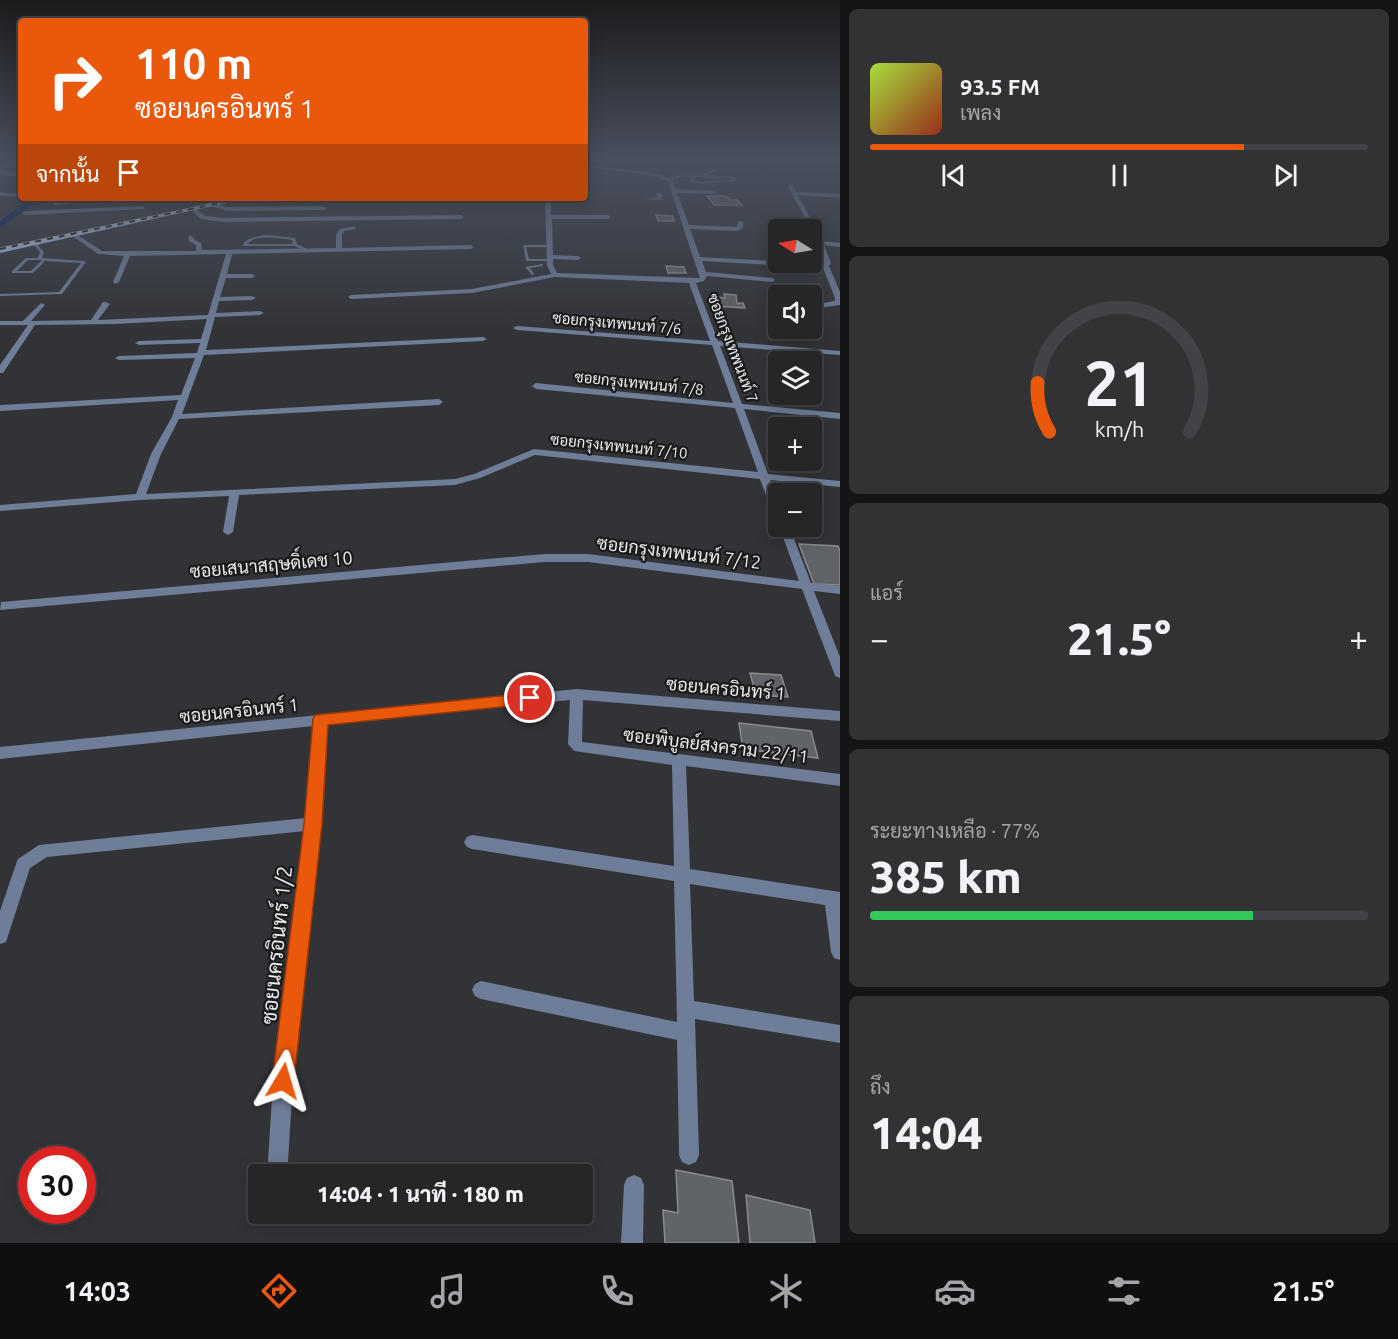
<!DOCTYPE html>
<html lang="th">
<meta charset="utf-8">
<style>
:root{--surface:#262629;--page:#323235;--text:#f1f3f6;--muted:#a4a5a8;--line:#424346;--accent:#ea580c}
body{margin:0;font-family:Ubuntu,Sarabun,sans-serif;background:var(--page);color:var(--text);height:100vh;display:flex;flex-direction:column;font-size:22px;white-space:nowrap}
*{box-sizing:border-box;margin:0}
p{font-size:20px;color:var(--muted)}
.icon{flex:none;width:33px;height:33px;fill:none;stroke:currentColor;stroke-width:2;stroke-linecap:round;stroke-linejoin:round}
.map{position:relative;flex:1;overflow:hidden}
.drawer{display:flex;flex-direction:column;gap:9px;padding:9px;background:#151517;width:558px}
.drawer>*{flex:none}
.top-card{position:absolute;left:18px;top:18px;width:570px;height:183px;border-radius:6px;box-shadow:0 3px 15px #0003,0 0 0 2px var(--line);background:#ea580c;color:#fff;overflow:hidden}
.needle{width:39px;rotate:281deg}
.tools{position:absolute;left:768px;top:219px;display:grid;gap:12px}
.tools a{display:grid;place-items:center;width:54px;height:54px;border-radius:6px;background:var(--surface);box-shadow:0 3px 15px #0003,0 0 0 2px var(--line);font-size:30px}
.speed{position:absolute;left:18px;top:1146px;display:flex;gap:12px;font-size:30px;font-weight:700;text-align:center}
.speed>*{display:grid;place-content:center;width:78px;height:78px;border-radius:50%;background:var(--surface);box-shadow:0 3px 15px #0003,0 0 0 2px var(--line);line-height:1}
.speed .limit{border:9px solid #d22;background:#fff;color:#111}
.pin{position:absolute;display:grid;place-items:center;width:51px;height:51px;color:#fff;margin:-26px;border:3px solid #fff;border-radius:50%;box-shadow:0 2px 6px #0007}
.me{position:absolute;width:66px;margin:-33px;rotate:7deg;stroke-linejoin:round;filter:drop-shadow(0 0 4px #0008)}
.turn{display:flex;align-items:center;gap:21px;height:126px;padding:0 18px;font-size:27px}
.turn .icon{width:78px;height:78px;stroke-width:2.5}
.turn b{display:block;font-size:42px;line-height:51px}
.then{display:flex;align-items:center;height:57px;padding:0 18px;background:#0003;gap:12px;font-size:22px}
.big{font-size:45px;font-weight:800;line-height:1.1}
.drawer .card{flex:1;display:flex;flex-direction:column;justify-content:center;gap:9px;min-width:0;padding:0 21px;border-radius:9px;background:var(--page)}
.drawer .dial{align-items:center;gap:0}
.dial svg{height:156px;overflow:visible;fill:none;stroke:var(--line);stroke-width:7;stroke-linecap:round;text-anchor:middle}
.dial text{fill:var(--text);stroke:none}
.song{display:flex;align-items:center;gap:18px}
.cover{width:72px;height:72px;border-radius:9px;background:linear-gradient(135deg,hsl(80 70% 55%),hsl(10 70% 35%))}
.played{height:6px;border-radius:3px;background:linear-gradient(90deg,var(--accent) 75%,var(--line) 75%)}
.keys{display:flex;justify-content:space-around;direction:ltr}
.heat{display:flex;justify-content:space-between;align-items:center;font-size:33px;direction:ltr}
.charge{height:9px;border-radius:4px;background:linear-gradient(90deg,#34c759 77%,var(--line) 0)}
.trip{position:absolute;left:248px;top:1164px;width:345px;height:60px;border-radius:6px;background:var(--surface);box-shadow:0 3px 15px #0003,0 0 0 2px var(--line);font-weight:800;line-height:60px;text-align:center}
.tab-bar{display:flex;height:96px;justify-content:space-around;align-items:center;background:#0f0f10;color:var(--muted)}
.tab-bar .icon{width:42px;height:42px}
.tab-bar .selected{color:var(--accent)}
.tab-bar b{font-size:27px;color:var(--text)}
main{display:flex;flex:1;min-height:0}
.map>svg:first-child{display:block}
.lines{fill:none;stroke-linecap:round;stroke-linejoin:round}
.canal{fill:#051b50;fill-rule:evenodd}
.building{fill:#606367;stroke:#898b8f;stroke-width:1.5}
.lane{fill:#6e7d98;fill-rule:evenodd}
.street{fill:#6e7d98;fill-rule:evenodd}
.primary{fill:#a8c5fe;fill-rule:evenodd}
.rail-casing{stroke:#c8c9cb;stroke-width:3}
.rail{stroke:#1a1b1d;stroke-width:2;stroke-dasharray:6;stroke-linecap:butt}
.route{fill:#ea580c;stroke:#983908;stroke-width:1.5}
.labels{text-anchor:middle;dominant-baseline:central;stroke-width:4.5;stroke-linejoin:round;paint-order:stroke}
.far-street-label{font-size:15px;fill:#eaebed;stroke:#1a1b1d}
.street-label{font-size:18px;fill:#eaebed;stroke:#1a1b1d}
.near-street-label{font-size:21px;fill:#eaebed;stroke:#1a1b1d}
</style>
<main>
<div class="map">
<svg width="840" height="1243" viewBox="0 0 840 1243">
<rect width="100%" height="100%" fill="#323337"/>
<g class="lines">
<path class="canal" d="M31 198H41L0 228V221Z"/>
</g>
<g class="building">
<path d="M707 196H726L730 200H737L742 205H714Z"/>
<path d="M656 215 673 216 674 221H658Z"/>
<path d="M666 266 684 267 686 273H668Z"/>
<path d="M724 294 736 295 737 303H743L745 308 712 306 711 300 718 301V297L725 298Z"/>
<path d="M799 544 838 546 840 551V585L814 584Z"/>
<path d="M750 673 781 675 788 697 756 695Z"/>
<path d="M739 723 811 731 818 758 743 749Z"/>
<path d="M676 1170 732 1181 739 1243H665L663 1210 678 1213Z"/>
<path d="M746 1195 810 1210 815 1243H750Z"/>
</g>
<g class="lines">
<g class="lane">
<path d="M716 168 717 170 706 175 735 177 736 181 700 184 689 181 692 177H680L671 181 668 180 679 175H701ZM696 177 730 178 732 179V180L700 182 692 180Z"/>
<path d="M267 235 295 238 297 244 307 249 305 250 294 246H244L242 245C249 237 257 236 267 235ZM259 238C271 237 281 238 292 240L293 244H247L254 239Z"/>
<path d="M33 242H35L44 252 42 258 84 261 86 262 62 294 0 296V294L59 292 81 263 45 261 33 273H12V271L26 258H38L40 252 33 244ZM28 260H42L31 271H17Z"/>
<path d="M523 245H551L550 247H526L529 259H550L552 260 550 261H526Z"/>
<path d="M542 264H543V266L530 268 534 274 532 275 525 267Z"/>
</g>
<g class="street">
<path d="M13 160H19L0 171V167Z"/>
<path d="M585 165 655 173 672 179 676 189 717 191 715 194 677 193 689 225 737 227 738 221 743 222V228L737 231 690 229 700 257 824 264 812 230 787 185 792 184 796 192 840 194V198L798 195 822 241 840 243V247L824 245 831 263 829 266 840 292V305L812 309V305L835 301V298L823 268 702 261 706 272 772 278 775 280 772 282 707 276 704 281 696 283 718 341 840 351V355L720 346 742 404 840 413V419L744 409 768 474 840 481V487L770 480 778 502V517L773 514 760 479 535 455 480 478 455 485 239 495 233 532 228 535 223 532 229 496 140 500 0 511V505L136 494 151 454 172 417 178 400 0 411V405L181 395 195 358 119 360 115 358 119 356 197 353 200 343 139 345 135 343 139 341 201 339 207 319 115 324 35 325 3 373H0V365L28 325H0V321H23L41 303 45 305 31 321 91 320 103 302H106L110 304 98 320 208 315 226 254 130 256 119 282 116 284 113 282 124 256 98 254 71 235 73 232 102 251H196V245L189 241 188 237 191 235 195 240 201 243 202 250 336 248V235L340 229 354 226 356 229 344 231 342 235V248L471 245 474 247 471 249 232 254 227 274H252L255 276 252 278H226L220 297 252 296 256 298 252 300 219 301 216 313 260 311 264 313 260 315 215 317 206 350 483 337 487 339 483 341 204 355 182 414 439 399 443 402 439 405 179 419 161 454 146 494 455 479 474 474 534 449 758 472 735 408 536 389 532 386 536 383 733 403 712 345 517 330 513 328 517 326 710 341 689 283 555 277 472 293 351 299 348 297 351 295 472 289 551 274 547 265 545 198H551V215H608L611 217 608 219H552L553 255 578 256 581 258 578 260 553 259V265L557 273 700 278 668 181 654 176 585 167Z"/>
<path d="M0 171 21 173V177L0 175Z"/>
<path d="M0 192 20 195 17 197 0 196Z"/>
<path d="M659 192 662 194 663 200 644 199 658 197 656 194Z"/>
<path d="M100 198H125L55 205 52 203Z"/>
<path d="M394 198H466L463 200 337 203 334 201 337 199Z"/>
<path d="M213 203 226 207 324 206 327 208 324 210 226 211 211 206Z"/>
<path d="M143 206 145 209 25 215 22 213 25 211Z"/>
<path d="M191 208H195L205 216 224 218 461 215 464 217 461 219 224 222 201 219 191 210Z"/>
<path d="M779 526H789L811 583 840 586V594L814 591 840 657V678L835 676 834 673 802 589 588 562H545L0 610 1 602 545 554H588L799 581Z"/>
<path d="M577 689 840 711V721L583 700 582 742 840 774V786L686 766 690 869 840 892V960L834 958 831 952 825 905 690 884 694 1001 840 1025V1043L695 1019 699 1155 696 1162 689 1165 682 1162 679 1155 677 1040 481 999 475 996 472 990 475 984 481 981 677 1022 674 881 472 849 467 847 464 842 467 837 472 835 674 866 672 765 574 751 568 744 570 700 326 725 321 824 293 1081 288 1161 292 1174H272L268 1161 273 1081 305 831 47 857 30 868 8 936 6 942 0 944V911L16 864 18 859 39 845 306 818 313 726 0 759V747Z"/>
<path d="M634 1175 641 1178 644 1185 643 1243H621L624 1185 627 1178Z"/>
</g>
<path class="primary" d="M235 198H248L0 253V249Z"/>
<g class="rail-casing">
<path id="rail" d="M0 249 244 198"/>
</g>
<use href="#rail" class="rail"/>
</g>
<linearGradient id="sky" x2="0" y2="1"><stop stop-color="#1c1c1e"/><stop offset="0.48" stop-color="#49505e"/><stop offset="1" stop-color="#49505e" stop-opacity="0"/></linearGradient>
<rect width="840" height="334" fill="url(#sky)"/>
<path class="route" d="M530 693 535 694 537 698 535 702 530 704 328 725 322 824 294 1081 290 1088 283 1091 275 1088 272 1081 304 824 313 719 315 715Z"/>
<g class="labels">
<g class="far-street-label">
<text transform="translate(617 323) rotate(5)">ซอยกรุงเทพนนท์ 7/6</text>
<text transform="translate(733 348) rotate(69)">ซอยกรุงเทพนนท์ 7</text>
<text transform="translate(639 383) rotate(6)">ซอยกรุงเทพนนท์ 7/8</text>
<text transform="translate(619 446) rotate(6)">ซอยกรุงเทพนนท์ 7/10</text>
</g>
<g class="street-label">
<text transform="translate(679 552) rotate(7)">ซอยกรุงเทพนนท์ 7/12</text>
<text transform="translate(271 564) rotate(-5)">ซอยเสนาสฤษดิ์เดช 10</text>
<text transform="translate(726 688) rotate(5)">ซอยนครอินทร์ 1</text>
<text transform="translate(239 710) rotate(-6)">ซอยนครอินทร์ 1</text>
<text transform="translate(716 745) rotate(7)">ซอยพิบูลย์สงคราม 22/11</text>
</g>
<g class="near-street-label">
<text transform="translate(276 945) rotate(-84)">ซอยนครอินทร์ 1/2</text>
</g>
</g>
</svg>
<div class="tools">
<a><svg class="needle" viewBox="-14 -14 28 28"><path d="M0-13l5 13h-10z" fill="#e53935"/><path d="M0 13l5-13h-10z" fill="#a4a5a8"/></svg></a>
<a><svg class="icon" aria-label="sound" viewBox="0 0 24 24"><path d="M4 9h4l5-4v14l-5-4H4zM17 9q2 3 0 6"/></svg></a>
<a><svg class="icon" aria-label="layers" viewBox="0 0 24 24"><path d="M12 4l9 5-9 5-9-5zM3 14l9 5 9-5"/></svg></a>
<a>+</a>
<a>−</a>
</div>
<div class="speed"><div class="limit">30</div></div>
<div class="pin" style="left:530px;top:698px;background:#d93025"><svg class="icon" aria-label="arrive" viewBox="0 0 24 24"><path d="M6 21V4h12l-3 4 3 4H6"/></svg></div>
<svg class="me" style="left:283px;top:1081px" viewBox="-20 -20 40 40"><path d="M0-17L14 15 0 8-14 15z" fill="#ea580c" stroke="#fff" stroke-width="4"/></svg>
<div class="trip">14:04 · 1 นาที · 180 m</div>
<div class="top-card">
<div class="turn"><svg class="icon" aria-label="right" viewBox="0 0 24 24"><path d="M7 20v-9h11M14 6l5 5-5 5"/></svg><div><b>110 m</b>ซอยนครอินทร์ 1</div></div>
<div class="then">จากนั้น<svg class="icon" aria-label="arrive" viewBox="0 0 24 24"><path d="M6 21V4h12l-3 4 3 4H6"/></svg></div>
</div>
</div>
<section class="drawer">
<div class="card">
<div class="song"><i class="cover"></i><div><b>93.5 FM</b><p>เพลง</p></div></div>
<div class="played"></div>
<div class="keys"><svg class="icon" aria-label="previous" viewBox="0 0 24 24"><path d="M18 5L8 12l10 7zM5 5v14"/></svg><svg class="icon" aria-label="pause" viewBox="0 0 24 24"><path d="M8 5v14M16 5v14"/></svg><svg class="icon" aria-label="next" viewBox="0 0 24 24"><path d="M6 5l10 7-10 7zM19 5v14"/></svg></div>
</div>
<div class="card dial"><svg viewBox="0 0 100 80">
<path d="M14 69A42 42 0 1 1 86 69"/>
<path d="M14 69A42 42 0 0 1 8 44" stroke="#ea580c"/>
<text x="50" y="56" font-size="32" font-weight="700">21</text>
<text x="50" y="72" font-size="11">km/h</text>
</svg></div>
<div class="card"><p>แอร์</p>
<div class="heat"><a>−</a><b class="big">21.5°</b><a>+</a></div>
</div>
<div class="card"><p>ระยะทางเหลือ · 77%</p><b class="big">385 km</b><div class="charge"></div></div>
<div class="card"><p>ถึง</p><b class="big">14:04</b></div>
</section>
</main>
<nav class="tab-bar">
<b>14:03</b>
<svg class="icon selected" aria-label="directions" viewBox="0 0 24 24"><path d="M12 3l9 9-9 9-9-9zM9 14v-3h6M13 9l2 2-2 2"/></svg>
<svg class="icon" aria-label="music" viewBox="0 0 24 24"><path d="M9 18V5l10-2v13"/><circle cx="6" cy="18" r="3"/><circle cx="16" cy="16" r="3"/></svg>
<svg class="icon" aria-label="phone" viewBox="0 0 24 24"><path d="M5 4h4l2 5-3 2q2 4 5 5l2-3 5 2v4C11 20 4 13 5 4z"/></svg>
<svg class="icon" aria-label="climate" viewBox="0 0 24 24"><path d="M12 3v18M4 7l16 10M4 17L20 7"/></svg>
<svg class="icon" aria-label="car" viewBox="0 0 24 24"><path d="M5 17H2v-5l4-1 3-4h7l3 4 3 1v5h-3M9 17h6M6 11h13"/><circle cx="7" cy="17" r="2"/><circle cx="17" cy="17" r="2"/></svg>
<svg class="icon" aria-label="filters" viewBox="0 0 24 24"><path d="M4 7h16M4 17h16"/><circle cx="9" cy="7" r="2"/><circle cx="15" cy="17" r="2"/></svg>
<b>21.5°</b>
</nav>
